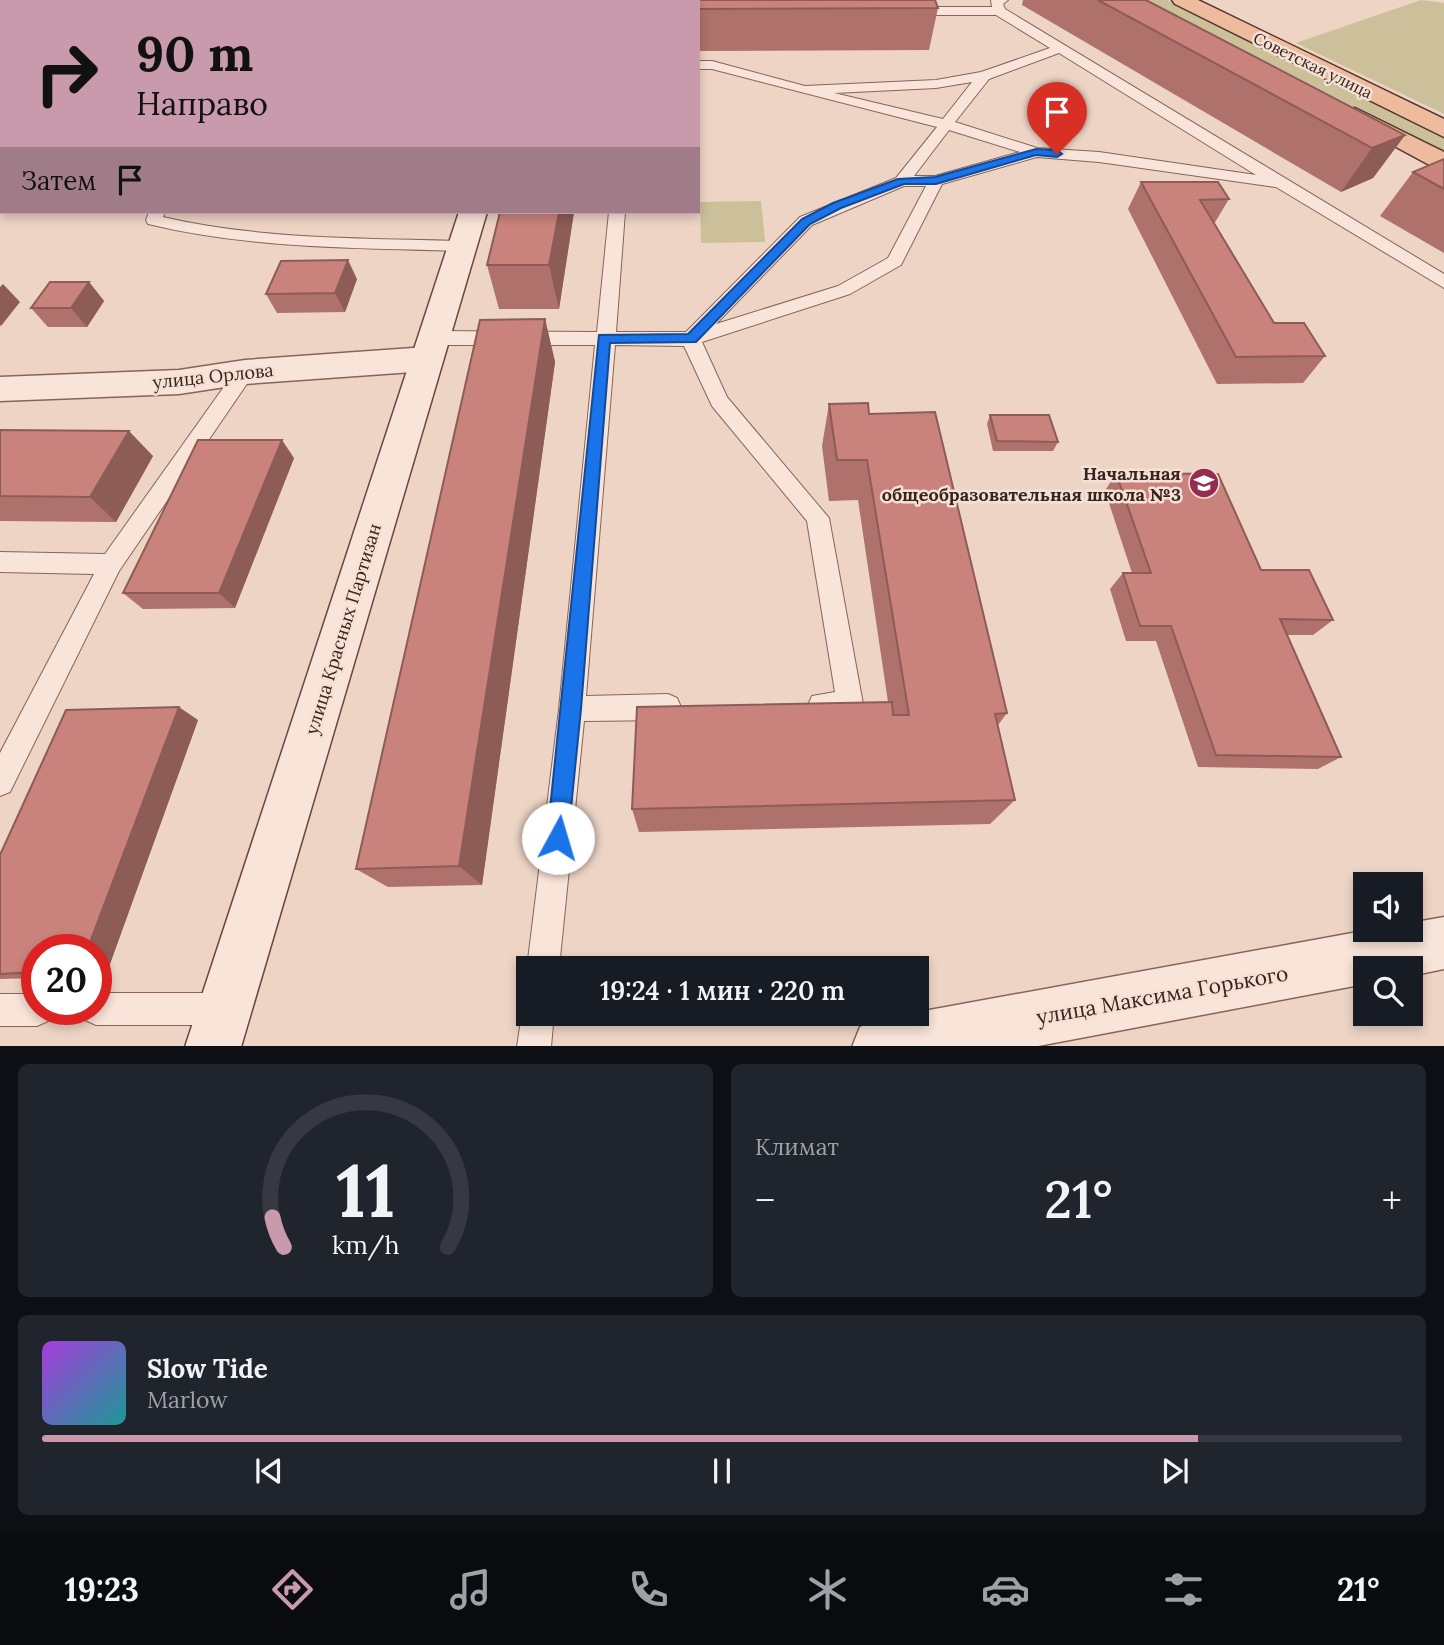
<!DOCTYPE html>
<html lang="ru">
<meta charset="utf-8">
<style>
:root{--surface:#171b24;--page:#20242c;--text:#f1f3f6;--muted:#9ea1a6;--line:#363941;--accent:#c89aab}
body{margin:0;font-family:Lora,serif;background:var(--page);color:var(--text);height:100vh;display:flex;flex-direction:column;font-size:26px;white-space:nowrap}
*{box-sizing:border-box;margin:0}
p{font-size:23px;color:var(--muted)}
.icon{flex:none;width:38px;height:38px;fill:none;stroke:currentColor;stroke-width:2;stroke-linecap:round;stroke-linejoin:round}
.map{position:relative;height:1046px;overflow:hidden}
.panel{display:flex;flex-direction:column;gap:18px;padding:18px;background:#0d0f14;flex:1}
.panel>*{flex:none}
.hud{position:absolute;left:0px;top:0px;width:700px;height:214px;box-shadow:0 4px 10px #0003;background:#c89aab;color:#111;overflow:hidden}
.fabs{position:absolute;left:1353px;top:872px;display:grid;gap:14px}
.fabs a{display:grid;place-items:center;width:70px;height:70px;border-radius:0px;background:var(--surface);box-shadow:0 4px 10px #0003;font-size:35px}
.speed{position:absolute;left:21px;top:934px;display:flex;gap:14px;font-size:35px;font-weight:700;text-align:center}
.speed>*{display:grid;place-content:center;width:91px;height:91px;border-radius:50%;background:var(--surface);box-shadow:0 4px 10px #0003;line-height:1}
.speed .limit{border:10px solid #d22;background:#fff;color:#111}
.pin{position:absolute;display:grid;place-items:center;width:60px;height:60px;color:#fff;margin:-72px -30px;border-radius:50% 50% 50% 0;rotate:-45deg;box-shadow:0 0 7px #0007}
.pin .icon{rotate:45deg}
.me{position:absolute;width:77px;margin:-38px;rotate:6deg;stroke-linejoin:round;filter:drop-shadow(0 0 5px #0008)}
.turn{display:flex;align-items:center;gap:24px;height:147px;padding:0 21px;font-size:32px}
.turn .icon{width:91px;height:91px;stroke-width:2.5}
.turn b{display:block;font-size:49px;line-height:60px}
.then{display:flex;align-items:center;height:66px;padding:0 21px;background:#0003;gap:14px;font-size:26px}
.big{font-size:52px;font-weight:600;line-height:1.1}
.panel .widget{flex:1;display:flex;flex-direction:column;justify-content:center;gap:10px;min-width:0;padding:0 24px;border-radius:10px;background:var(--page)}
.panel .dial{align-items:center;gap:0}
.dial svg{height:182px;overflow:visible;fill:none;stroke:var(--line);stroke-width:7;stroke-linecap:round;text-anchor:middle}
.dial text{fill:var(--text);stroke:none}
.song{display:flex;align-items:center;gap:21px}
.cover{width:84px;height:84px;border-radius:10px;background:linear-gradient(135deg,hsl(280 70% 55%),hsl(180 70% 35%))}
.played{height:7px;border-radius:4px;background:linear-gradient(90deg,var(--accent) 85%,var(--line) 85%)}
.keys{display:flex;justify-content:space-around;direction:ltr}
.heat{display:flex;justify-content:space-between;align-items:center;font-size:38px;direction:ltr}
.panel .tiles{flex:1;display:grid;gap:18px;grid-template-columns:1fr 1fr}
.widget:last-child{grid-column:span 2}
.trip{position:absolute;left:516px;top:956px;width:413px;height:70px;border-radius:0px;background:var(--surface);box-shadow:0 4px 10px #0003;font-weight:600;line-height:70px;text-align:center}
.dock{display:flex;height:112px;justify-content:space-around;align-items:center;background:#090b0e;color:var(--muted)}
.dock .icon{width:49px;height:49px}
.dock .selected{color:var(--accent)}
.dock b{font-size:32px;color:var(--text)}
.map>svg:first-child{display:block}
.green{fill:#cbc099}
.lines{fill:none;stroke-linecap:round;stroke-linejoin:round}
.lane-casing{stroke:#87645b;stroke-width:2}
.street-casing{stroke:#87645b;stroke-width:3}
.secondary-casing{stroke:#69463f;stroke-width:3}
.primary-casing{stroke:#55352f;stroke-width:3}
.lane{fill:#f8e4d8;fill-rule:evenodd}
.street{fill:#f8e4d8;fill-rule:evenodd}
.secondary{fill:#f8e4d8;fill-rule:evenodd}
.primary{fill:#efbb9e;fill-rule:evenodd}
.wall{fill:#ae716b}
.shaded-wall{fill:#8d5c57}
.building{fill:#ca837c;stroke:#8d5c57;stroke-width:2}
.route{fill:#1a73e8;stroke:#114b97;stroke-width:2}
.labels{text-anchor:middle;dominant-baseline:central;stroke-width:5;stroke-linejoin:round;paint-order:stroke}
.far-street-label{font-size:16px;fill:#38231f;stroke:#f5e1d4}
.street-label{font-size:18px;fill:#38231f;stroke:#f5e1d4}
.poi-label{font-size:18px;font-weight:bold;fill:#38231f;stroke:#f5e1d4;text-anchor:end}
.near-street-label{font-size:21px;fill:#38231f;stroke:#f5e1d4}
</style>
<div class="map">
<svg width="1444" height="1047" viewBox="0 0 1444 1047">
<rect width="100%" height="100%" fill="#edd4c5"/>
<g class="green">
<path d="M1148 0H1167L1444 138V154Z"/>
<path d="M1421 0 1444 3V114L1296 43Z"/>
<path d="M761 201 765 242 701 243 700 202Z"/>
</g>
<g class="lines">
<g class="lane-casing">
<g id="lane">
<path d="M64 0H78L63 2Z"/>
<path d="M651 0H663L650 2Z"/>
<path d="M991 0H1008L1003 4 1005 9 1444 274V288L1276 187 1099 162 1037 157 942 184 901 265 850 294 702 342 727 397 829 518 863 704 859 713C845 719 826 720 812 714L808 705 812 696 835 692 807 521 712 406 684 346 615 345 586 696 668 694 677 698 681 707 677 716 668 720 584 721 559 968H528V971L527 968 559 709 595 345H433L426 343 423 338 426 333 433 331 597 332 609 212H625L616 332H686L800 217 896 178 937 127 712 69H698V61H712L805 86 936 80 981 72 1050 48 996 15H908L902 11 908 7H992ZM1059 53 1256 175 1099 152 1037 148 955 122 989 79ZM972 82 943 119 834 93 936 88ZM949 130 1020 152 935 176H914ZM904 186H926L888 258 838 286 716 324 812 225Z"/>
<path d="M2 13V22L0 23V14Z"/>
<path d="M149 212H165L163 217C262 240 363 238 463 241L472 246 463 251C357 248 252 249 148 224L146 220Z"/>
<path d="M245 365 252 367 255 372 119 571 10 792 0 796V753L94 574 0 572V552L105 554 238 367Z"/>
<path d="M96 993H225L236 998 241 1009 236 1020 225 1025H96L85 1020 80 1010H96Z"/>
<path d="M0 994H37V1010H53L48 1021 37 1026H0Z"/>
<path d="M526 1001H528V1013H554L551 1047H517L522 1013Z"/>
</g>
</g>
<g class="street-casing">
<g id="street">
<path d="M427 347 439 351 443 359 439 367 427 371 245 384 179 394 0 401V377L179 370 245 360Z"/>
<path d="M1444 917V969L1410 976V968H1365V984L1033 1047H852L860 1027 880 1019 1374 929H1410V923Z"/>
</g>
</g>
<g class="secondary-casing">
<g id="secondary">
<rect x="527" y="0" width="20" height="2"/>
<path d="M459 212H487L241 1047H185Z"/>
</g>
</g>
<g class="primary-casing">
<g id="primary">
<path d="M1172 0H1198L1444 119V137L1175 4Z"/>
<path d="M1355 108 1444 152V170L1435 168 1346 120 1343 115 1346 110Z"/>
</g>
</g>
<use href="#lane" class="lane"/>
<use href="#street" class="street"/>
<use href="#secondary" class="secondary"/>
<use href="#primary" class="primary"/>
</g>
<g class="wall">
<path d="M422 0H450L449 2H422Z"/>
<path d="M1023 0H1146L1405 135 1373 178 1341 192 1022 5Z"/>
<path d="M698 2 938 8 929 50 698 51Z"/>
<path d="M1444 159V253L1380 216 1413 172Z"/>
<path d="M1141 182 1229 199 1214 224 1274 323 1325 356 1303 383 1217 384 1128 209Z"/>
<path d="M574 212 559 309H499L487 265Z"/>
<path d="M357 279 345 312 277 313 266 294Z"/>
<path d="M89 282 104 301 87 327H48L31 308Z"/>
<path d="M545 319 555 362 482 885 388 887 356 869Z"/>
<path d="M829 404 869 414 1007 713 998 725 1015 800 990 824 639 832 632 809 888 702 858 500 829 501 822 446Z"/>
<path d="M990 415 1058 442 1053 451H993L987 424Z"/>
<path d="M0 430 153 456 116 522 0 521Z"/>
<path d="M294 458 235 608 143 609 123 593Z"/>
<path d="M1116 473 1261 570 1333 620 1313 635H1287L1341 757 1318 769 1198 767 1156 641H1126L1110 589 1123 573H1132L1105 491Z"/>
<path d="M198 720 106 975 96 976V950H37V978L0 979V855Z"/>
</g>
<g class="shaded-wall">
<path d="M608 0H618V2H607Z"/>
<path d="M1405 135 1373 178 1341 192 1372 148Z"/>
<path d="M2 146V197L0 199V148Z"/>
<path d="M559 212H574L559 309 549 265Z"/>
<path d="M348 260 357 279 345 312 335 293Z"/>
<path d="M89 282 104 301 87 327 71 308Z"/>
<path d="M3 284 20 302 1 326 0 325V287Z"/>
<path d="M545 319 555 362 482 885 459 866Z"/>
<path d="M129 431 153 456 116 522 90 497Z"/>
<path d="M282 440 294 458 235 608 219 593Z"/>
<path d="M179 707 198 720 106 975 96 974V950H87Z"/>
</g>
<g class="building">
<path d="M560 0H608L607 2H560Z"/>
<path d="M697 0H935L938 8 698 9V2H697Z"/>
<path d="M1098 0H1146L1405 135 1372 148Z"/>
<path d="M2 90V146L0 148V92Z"/>
<path d="M1444 159V189L1413 172Z"/>
<path d="M1141 182H1218L1229 199 1200 200 1274 323H1304L1325 356 1236 357Z"/>
<path d="M500 212H559L549 265H487Z"/>
<path d="M348 260 335 293 266 294 281 261Z"/>
<path d="M50 282H89L71 308H31Z"/>
<path d="M545 319 459 866 356 869 480 320Z"/>
<path d="M868 403 869 414 935 412 1007 713 995 714 1015 800 632 809 637 707 892 702 893 715H909L867 460H837L829 404Z"/>
<path d="M990 415H1049L1058 442 997 441Z"/>
<path d="M0 430 129 431 90 497 0 496Z"/>
<path d="M198 440H282L219 593H123Z"/>
<path d="M1116 473 1218 474 1261 570H1309L1333 620 1280 619 1341 757 1216 755 1171 626H1140L1123 573H1151Z"/>
<path d="M179 707 87 950H37V972L0 974V855L66 710Z"/>
</g>
<path class="route" d="M1036 149 1057 150 1062 154 1057 157 1036 155 936 184H904L841 208 810 224 696 342 610 343 581 709 568 838 565 845 558 848 550 845 547 838 599 335 688 334 802 219 833 203 898 179 935 177Z"/>
<defs>
<g id="school-disc" transform="scale(1.575)"><circle r="9.5" fill="#952d50" stroke="#f5e1d4"/><path d="M0-5L7-2L0 1L-7-2ZM-4 1L0 2.5L4 1V4Q0 6-4 4Z" fill="#fff"/></g>
</defs>
<g fill-rule="evenodd">
<use href="#school-disc" x="1204" y="483"/>
</g>
<g class="labels">
<g class="far-street-label">
<text transform="translate(1313 65) rotate(26)">Советская улица</text>
</g>
<g class="street-label">
<text transform="translate(213 376) rotate(-6)">улица Орлова</text>
<text transform="translate(343 629) rotate(-73)">улица Красных Партизан</text>
</g>
<g class="poi-label">
<text x="1181" y="473">Начальная<tspan x="1181" dy="21">общеобразовательная школа №3</tspan></text>
</g>
<g class="near-street-label">
<text transform="translate(1162 995) rotate(-10)">улица Максима Горького</text>
</g>
</g>
</svg>
<div class="fabs">
<a><svg class="icon" aria-label="sound" viewBox="0 0 24 24"><path d="M4 9h4l5-4v14l-5-4H4zM17 9q2 3 0 6"/></svg></a>
<a><svg class="icon" aria-label="search" viewBox="0 0 24 24"><circle cx="10" cy="10" r="6"/><path d="M15 15l6 6"/></svg></a>
</div>
<div class="speed"><div class="limit">20</div></div>
<div class="pin" style="left:1057px;top:154px;background:#d93025"><svg class="icon" aria-label="arrive" viewBox="0 0 24 24"><path d="M6 21V4h12l-3 4 3 4H6"/></svg></div>
<svg class="me" style="left:558px;top:838px" viewBox="-20 -20 40 40"><circle r="19" fill="#fff"/><path d="M0-13L10 11 0 6-10 11z" fill="#1a73e8"/></svg>
<div class="trip">19:24 · 1 мин · 220 m</div>
<div class="hud">
<div class="turn"><svg class="icon" aria-label="right" viewBox="0 0 24 24"><path d="M7 20v-9h11M14 6l5 5-5 5"/></svg><div><b>90 m</b>Направо</div></div>
<div class="then">Затем<svg class="icon" aria-label="arrive" viewBox="0 0 24 24"><path d="M6 21V4h12l-3 4 3 4H6"/></svg></div>
</div>
</div>
<section class="panel">
<div class="tiles">
<div class="widget dial"><svg viewBox="0 0 100 80">
<path d="M14 69A42 42 0 1 1 86 69"/>
<path d="M14 69A42 42 0 0 1 9 56" stroke="#c89aab"/>
<text x="50" y="56" font-size="32" font-weight="700">11</text>
<text x="50" y="72" font-size="11">km/h</text>
</svg></div>
<div class="widget"><p>Климат</p>
<div class="heat"><a>−</a><b class="big">21°</b><a>+</a></div>
</div>
<div class="widget">
<div class="song"><i class="cover"></i><div><b>Slow Tide</b><p>Marlow</p></div></div>
<div class="played"></div>
<div class="keys"><svg class="icon" aria-label="previous" viewBox="0 0 24 24"><path d="M18 5L8 12l10 7zM5 5v14"/></svg><svg class="icon" aria-label="pause" viewBox="0 0 24 24"><path d="M8 5v14M16 5v14"/></svg><svg class="icon" aria-label="next" viewBox="0 0 24 24"><path d="M6 5l10 7-10 7zM19 5v14"/></svg></div>
</div>
</div>
</section>
<nav class="dock">
<b>19:23</b>
<svg class="icon selected" aria-label="directions" viewBox="0 0 24 24"><path d="M12 3l9 9-9 9-9-9zM9 14v-3h6M13 9l2 2-2 2"/></svg>
<svg class="icon" aria-label="music" viewBox="0 0 24 24"><path d="M9 18V5l10-2v13"/><circle cx="6" cy="18" r="3"/><circle cx="16" cy="16" r="3"/></svg>
<svg class="icon" aria-label="phone" viewBox="0 0 24 24"><path d="M5 4h4l2 5-3 2q2 4 5 5l2-3 5 2v4C11 20 4 13 5 4z"/></svg>
<svg class="icon" aria-label="climate" viewBox="0 0 24 24"><path d="M12 3v18M4 7l16 10M4 17L20 7"/></svg>
<svg class="icon" aria-label="car" viewBox="0 0 24 24"><path d="M5 17H2v-5l4-1 3-4h7l3 4 3 1v5h-3M9 17h6M6 11h13"/><circle cx="7" cy="17" r="2"/><circle cx="17" cy="17" r="2"/></svg>
<svg class="icon" aria-label="filters" viewBox="0 0 24 24"><path d="M4 7h16M4 17h16"/><circle cx="9" cy="7" r="2"/><circle cx="15" cy="17" r="2"/></svg>
<b>21°</b>
</nav>
